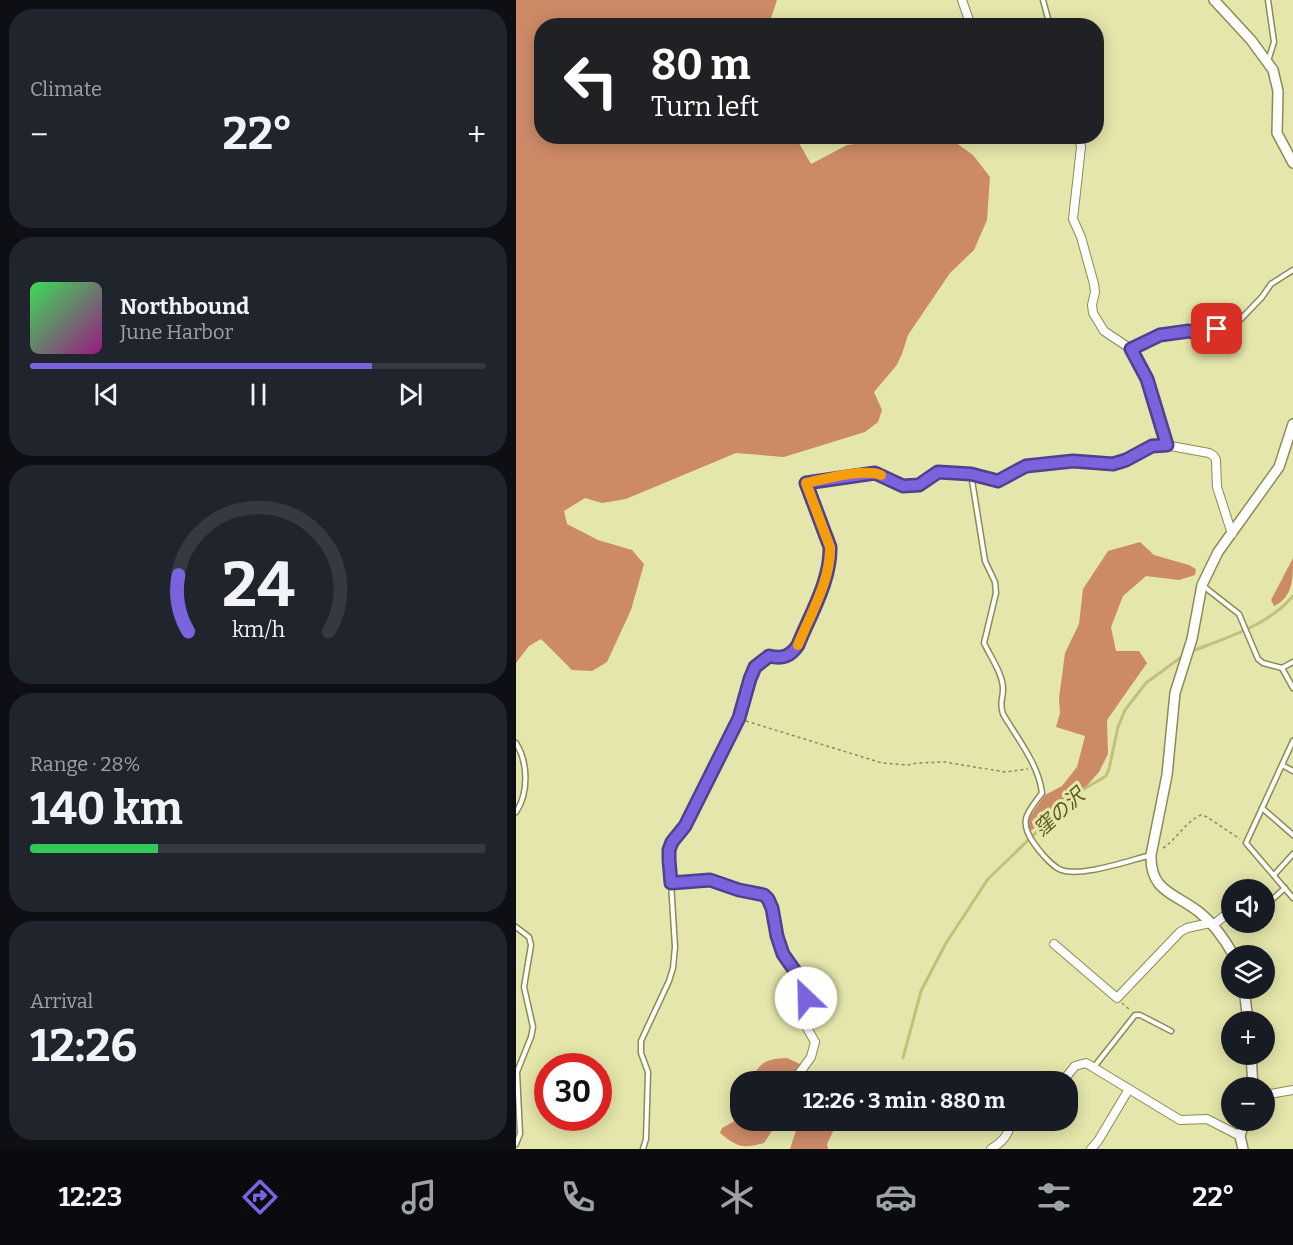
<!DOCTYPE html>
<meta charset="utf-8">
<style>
:root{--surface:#171b24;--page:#20242c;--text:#f1f3f6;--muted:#9ea1a6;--line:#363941;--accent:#7b63de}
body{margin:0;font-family:Bitter,"Noto Sans JP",serif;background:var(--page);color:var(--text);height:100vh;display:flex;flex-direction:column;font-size:22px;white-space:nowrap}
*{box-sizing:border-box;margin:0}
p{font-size:20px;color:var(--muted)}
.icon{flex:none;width:33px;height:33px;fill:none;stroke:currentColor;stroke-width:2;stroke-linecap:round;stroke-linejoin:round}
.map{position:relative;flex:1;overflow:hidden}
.sheet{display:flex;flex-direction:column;gap:9px;padding:9px;background:#0d0f14;width:516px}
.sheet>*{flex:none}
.guide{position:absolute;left:18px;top:18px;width:570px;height:126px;border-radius:24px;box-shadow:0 3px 15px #0003;background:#202124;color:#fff;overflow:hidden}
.buttons{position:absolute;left:705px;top:879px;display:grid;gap:12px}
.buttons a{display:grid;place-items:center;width:54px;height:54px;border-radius:50%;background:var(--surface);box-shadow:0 3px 15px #0003;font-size:30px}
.speed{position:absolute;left:18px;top:1053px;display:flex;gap:12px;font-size:30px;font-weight:700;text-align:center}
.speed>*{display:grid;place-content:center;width:78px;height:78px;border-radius:50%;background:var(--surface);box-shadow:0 3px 15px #0003;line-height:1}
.speed .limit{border:9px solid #d22;background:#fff;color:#111}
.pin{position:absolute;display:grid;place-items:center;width:51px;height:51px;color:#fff;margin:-26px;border-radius:12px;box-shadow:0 3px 9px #0006}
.me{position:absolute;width:66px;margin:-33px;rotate:336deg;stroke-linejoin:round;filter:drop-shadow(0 0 4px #0008)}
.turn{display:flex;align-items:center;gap:21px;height:126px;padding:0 18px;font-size:27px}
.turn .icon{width:78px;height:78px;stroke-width:2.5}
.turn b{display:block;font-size:42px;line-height:51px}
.big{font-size:45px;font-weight:700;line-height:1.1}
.sheet .card{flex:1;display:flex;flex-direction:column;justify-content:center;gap:9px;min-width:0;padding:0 21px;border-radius:24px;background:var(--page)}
.sheet .dial{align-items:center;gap:0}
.dial svg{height:156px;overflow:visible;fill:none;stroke:var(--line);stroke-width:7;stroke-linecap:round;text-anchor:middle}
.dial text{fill:var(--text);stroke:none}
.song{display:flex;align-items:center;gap:18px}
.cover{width:72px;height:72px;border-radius:9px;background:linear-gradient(135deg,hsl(130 70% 55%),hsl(310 70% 35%))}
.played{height:6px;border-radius:3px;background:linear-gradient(90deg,var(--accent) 75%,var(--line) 75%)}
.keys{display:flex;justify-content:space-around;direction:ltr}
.heat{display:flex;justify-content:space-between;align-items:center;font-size:33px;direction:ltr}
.charge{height:9px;border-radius:4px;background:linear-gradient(90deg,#34c759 28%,var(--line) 0)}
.trip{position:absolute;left:214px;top:1071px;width:348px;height:60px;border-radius:24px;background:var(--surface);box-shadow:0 3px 15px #0003;font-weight:700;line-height:60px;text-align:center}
.menu{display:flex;height:96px;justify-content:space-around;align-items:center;background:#090b0e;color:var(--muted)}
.menu .icon{width:42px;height:42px}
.menu .active{color:var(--accent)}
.menu b{font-size:27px;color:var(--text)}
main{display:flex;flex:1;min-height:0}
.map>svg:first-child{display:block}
.forest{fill:#cd8a67}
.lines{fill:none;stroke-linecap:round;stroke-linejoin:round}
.stream{stroke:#c1c177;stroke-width:3}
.service-casing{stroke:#8b8b54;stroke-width:7}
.minor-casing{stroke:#8b8b54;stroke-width:10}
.tertiary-casing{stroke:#8b8b54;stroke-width:12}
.path{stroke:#8b8b62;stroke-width:1.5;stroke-dasharray:3 3;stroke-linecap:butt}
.service{stroke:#fff;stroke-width:4}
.minor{stroke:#fff;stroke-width:8}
.tertiary{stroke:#fff;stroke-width:9}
.route-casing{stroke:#504090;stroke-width:15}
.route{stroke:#7b63de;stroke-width:10}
.slow{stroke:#f59e0b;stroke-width:10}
.labels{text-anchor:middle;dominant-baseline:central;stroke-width:6;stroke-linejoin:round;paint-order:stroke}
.water-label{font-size:20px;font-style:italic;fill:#595822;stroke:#e5e6ab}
</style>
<main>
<section class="sheet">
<div class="card"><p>Climate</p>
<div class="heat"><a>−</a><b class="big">22°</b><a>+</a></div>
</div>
<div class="card">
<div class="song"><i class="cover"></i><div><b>Northbound</b><p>June Harbor</p></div></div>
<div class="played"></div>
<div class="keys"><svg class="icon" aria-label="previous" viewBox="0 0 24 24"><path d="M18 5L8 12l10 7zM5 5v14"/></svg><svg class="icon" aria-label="pause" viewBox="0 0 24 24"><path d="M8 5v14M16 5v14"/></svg><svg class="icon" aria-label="next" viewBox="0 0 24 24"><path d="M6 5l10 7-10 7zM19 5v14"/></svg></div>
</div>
<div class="card dial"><svg viewBox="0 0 100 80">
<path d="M14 69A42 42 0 1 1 86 69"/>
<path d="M14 69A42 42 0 0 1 9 40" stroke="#7b63de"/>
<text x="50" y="56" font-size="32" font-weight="700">24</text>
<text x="50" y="72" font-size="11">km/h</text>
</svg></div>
<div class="card"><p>Range · 28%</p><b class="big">140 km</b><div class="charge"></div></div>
<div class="card"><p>Arrival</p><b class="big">12:26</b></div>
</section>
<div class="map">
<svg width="777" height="1149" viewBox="0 0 777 1149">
<rect width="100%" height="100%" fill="#e5e6ab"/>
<g class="forest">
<path d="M0 0H261L253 24 249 25 26 26V136L289 137 283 143 295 164 331 145 395 137H421L436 140 457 155 474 177 471 220 458 250 434 273 392 335 386 354 380 366 358 392 366 410 362 422 349 432 268 457 220 453 110 499 86 503 69 498 48 511 51 524 82 540 116 550 128 564 115 610 91 662 76 671 56 670 25 639 13 646 0 663Z"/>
<path d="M624 542 638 555 673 565 680 569 679 575 663 580 630 576 607 596 595 627 600 651H623L631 663 591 720 592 754 583 772 559 799 513 832 510 828 513 818 529 795 546 786 561 767 569 736 540 727 544 713 543 698 549 653 563 624 567 589 592 551Z"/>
<path d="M777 558C777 579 777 597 758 606L755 600Z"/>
<path d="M271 1058 284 1064 281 1072 273 1081 233 1082C245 1062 248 1059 271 1058Z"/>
<path d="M225 1108V1120L260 1121 256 1131 248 1143C227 1149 221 1147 204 1133L206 1128 217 1122Z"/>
<path d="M283 1121H322L311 1144 312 1149H274Z"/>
</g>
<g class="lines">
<g class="stream">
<path d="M674 652C709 638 752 626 777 596"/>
<path d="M387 1058 405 991 430 943 472 879 561 793 590 776 593 769 602 727 609 710 630 683 668 655"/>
</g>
<g class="service-casing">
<g id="service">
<path d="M527 0 534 26"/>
<path d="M752 61 758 42 752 0"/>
<path d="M616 349 644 335 673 331 685 335 717 323 724 320 746 297 755 284 777 270"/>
<path d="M455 474 469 561 479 582 480 593 468 643C474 656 487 674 487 689 487 700 483 702 487 714 501 738 523 765 526 793 512 812 502 820 517 842 523 851 534 864 543 869 562 879 614 860 635 855"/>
<path d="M686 585 723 614 742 659 747 663 766 668 777 662"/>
<path d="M766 668 777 688"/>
<path d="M777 741 730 843 777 898"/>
<path d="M0 743C12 762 13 793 0 812"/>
<path d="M766 765 777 771"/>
<path d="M746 808 777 835"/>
<path d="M758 875 777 854"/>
<path d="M748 907 769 888"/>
<path d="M0 927 13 937 15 945 8 987 17 1027 15 1037 1 1072 4 1134 0 1144"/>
<path d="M578 1067 619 1015H624L655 1031"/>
<path d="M127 1149 130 1139 132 1072 125 1053V1041L153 981 157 968 159 947 153 850 169 826 223 718 234 679 239 667 253 656C267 659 274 657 282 645 291 622 317 573 314 549 311 528 298 503 291 483"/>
</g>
</g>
<g class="minor-casing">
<g id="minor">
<path d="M446 0 455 26"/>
<path d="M563 136 565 147 557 219 565 237 578 284 579 292 576 305 577 313 588 331 615 349 631 379 651 445"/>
<path d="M290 483 359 473 387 486 403 485 422 472 455 474 482 481 510 467 557 461 597 464 644 444 693 453 698 456 700 460 701 487 716 534"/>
<path d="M155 883 194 880 223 890 248 895 252 899 267 954 286 979 290 990 286 1019 299 1042 295 1057 277 1082"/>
<path d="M697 925 716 910"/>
<path d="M538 944 601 998 664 932 671 928 694 923"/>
<path d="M546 1082 559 1066 570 1063 664 1120 691 1119 724 1136"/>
<path d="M748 1095 777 1090"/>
<path d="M475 1149C488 1141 492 1135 496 1120"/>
<path d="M575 1149 582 1141 613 1089"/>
</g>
</g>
<g class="tertiary-casing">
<g id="tertiary">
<path d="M698 0 735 40 757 70 762 91 761 133 777 163"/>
<path d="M718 956C709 940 697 923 683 912 659 893 634 892 635 855L651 775 659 693 676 639 686 585 702 552 763 467 777 424"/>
<path d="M728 988 732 1022"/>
<path d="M735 1054 737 1088"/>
<path d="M727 1149 724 1136 729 1120"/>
</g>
</g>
<g class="path">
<path d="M230 721 366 763 392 765 401 763 429 762 489 772 512 769"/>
<path d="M647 848C661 839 669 822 685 815L691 817 724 839"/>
<path d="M606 1003 614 1010"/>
</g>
<use href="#service" class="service"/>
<use href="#minor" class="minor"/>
<use href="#tertiary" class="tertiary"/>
</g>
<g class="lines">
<g class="route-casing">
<path id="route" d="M290 998 288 984 267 954 261 936 256 908 252 899 248 895 223 890 194 880 155 883 153 860V850L156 842 169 826 223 718 234 679 239 667 253 656C266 659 274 657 282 645 294 615 315 580 314 547L290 483 359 473 387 486 403 485 422 472 455 474 482 481 510 466 557 461 597 464 610 460 636 446 651 445 631 379 615 349 644 335 673 331 685 335 701 329"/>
</g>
<use href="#route" class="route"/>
<path class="slow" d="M282 645C294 615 315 580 314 547L290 483C309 479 348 468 365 475"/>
</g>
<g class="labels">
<g class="water-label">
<text transform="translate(543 812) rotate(-42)">窪の沢</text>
</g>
</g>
</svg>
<div class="buttons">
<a><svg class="icon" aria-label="sound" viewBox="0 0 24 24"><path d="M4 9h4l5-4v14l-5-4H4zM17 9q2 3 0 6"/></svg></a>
<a><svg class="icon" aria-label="layers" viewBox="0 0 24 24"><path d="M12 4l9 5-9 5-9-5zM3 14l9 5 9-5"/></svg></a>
<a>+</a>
<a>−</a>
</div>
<div class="speed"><div class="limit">30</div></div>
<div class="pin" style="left:701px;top:329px;background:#d93025"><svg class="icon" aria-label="arrive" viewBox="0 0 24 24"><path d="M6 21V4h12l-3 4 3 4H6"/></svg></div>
<svg class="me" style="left:290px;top:998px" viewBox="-20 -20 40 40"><circle r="19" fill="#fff"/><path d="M0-13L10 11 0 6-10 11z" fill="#7b63de"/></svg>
<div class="trip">12:26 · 3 min · 880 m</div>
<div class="guide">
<div class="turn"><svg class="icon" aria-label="left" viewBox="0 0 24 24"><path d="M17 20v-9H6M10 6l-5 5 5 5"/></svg><div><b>80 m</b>Turn left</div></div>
</div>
</div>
</main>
<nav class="menu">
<b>12:23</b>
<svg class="icon active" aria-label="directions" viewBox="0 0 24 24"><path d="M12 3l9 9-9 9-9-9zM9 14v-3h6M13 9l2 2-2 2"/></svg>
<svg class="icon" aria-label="music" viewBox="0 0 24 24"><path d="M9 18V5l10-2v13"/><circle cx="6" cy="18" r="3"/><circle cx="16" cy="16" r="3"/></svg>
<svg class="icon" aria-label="phone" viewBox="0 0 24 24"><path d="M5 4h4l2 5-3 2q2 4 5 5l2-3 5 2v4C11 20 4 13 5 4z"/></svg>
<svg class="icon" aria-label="climate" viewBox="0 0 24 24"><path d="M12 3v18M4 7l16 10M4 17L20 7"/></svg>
<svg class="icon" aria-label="car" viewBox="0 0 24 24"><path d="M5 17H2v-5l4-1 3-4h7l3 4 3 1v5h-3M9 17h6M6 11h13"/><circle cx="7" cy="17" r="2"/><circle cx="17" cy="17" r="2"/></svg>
<svg class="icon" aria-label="filters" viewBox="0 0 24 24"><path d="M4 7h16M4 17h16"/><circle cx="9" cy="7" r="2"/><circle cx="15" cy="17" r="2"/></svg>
<b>22°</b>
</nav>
